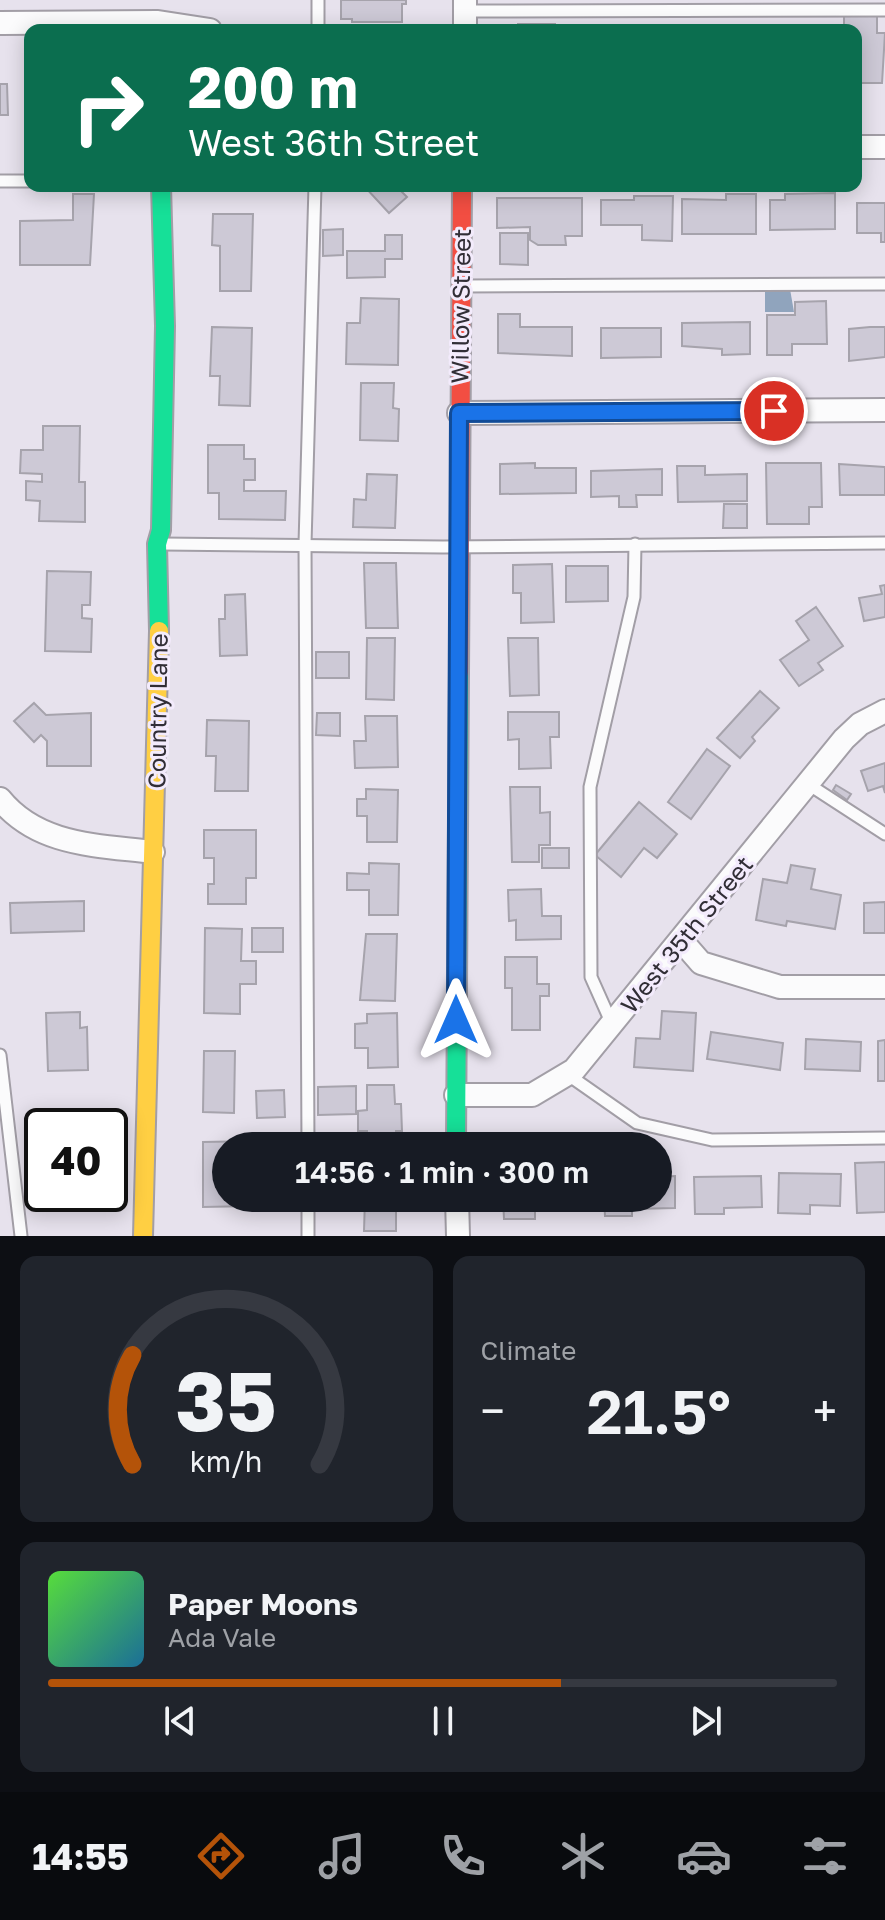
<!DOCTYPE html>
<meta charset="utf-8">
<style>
:root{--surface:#171b24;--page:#20242c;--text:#f1f3f6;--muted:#9ea1a6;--line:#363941;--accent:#b45309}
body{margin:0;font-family:"Golos Text",sans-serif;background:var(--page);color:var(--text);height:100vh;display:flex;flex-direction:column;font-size:30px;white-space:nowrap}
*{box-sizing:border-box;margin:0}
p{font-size:26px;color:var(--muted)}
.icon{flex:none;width:44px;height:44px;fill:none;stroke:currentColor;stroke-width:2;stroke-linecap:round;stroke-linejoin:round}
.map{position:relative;height:1236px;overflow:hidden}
.drawer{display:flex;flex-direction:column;gap:20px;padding:20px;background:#0d0f14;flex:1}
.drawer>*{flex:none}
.guide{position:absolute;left:24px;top:24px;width:838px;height:168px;border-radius:16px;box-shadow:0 4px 20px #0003;background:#0b6e4f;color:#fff;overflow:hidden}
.speed{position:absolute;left:24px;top:1108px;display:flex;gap:16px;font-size:40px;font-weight:700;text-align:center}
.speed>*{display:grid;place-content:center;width:104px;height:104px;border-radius:50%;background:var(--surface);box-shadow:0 4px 20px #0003;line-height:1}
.speed .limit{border:4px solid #111;border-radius:12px;background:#fff;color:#111}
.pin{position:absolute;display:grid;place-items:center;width:68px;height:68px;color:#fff;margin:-34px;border:4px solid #fff;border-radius:50%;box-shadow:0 2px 8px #0007}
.me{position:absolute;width:88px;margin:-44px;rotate:0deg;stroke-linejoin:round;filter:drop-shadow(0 0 6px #0008)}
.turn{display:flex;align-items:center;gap:28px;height:168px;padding:0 32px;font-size:36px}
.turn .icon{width:104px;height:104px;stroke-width:2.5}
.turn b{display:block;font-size:56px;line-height:68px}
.big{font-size:60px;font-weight:600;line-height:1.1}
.drawer .tile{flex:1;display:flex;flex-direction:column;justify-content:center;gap:12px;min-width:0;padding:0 28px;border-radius:16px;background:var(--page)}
.drawer .dial{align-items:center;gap:0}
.dial svg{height:208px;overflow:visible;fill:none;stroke:var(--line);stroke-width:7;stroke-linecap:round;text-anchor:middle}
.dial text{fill:var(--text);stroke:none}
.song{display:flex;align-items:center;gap:24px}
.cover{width:96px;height:96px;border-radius:12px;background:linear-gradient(135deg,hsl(110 70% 55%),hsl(200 70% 35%))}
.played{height:8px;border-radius:4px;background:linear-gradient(90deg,var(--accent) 65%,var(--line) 65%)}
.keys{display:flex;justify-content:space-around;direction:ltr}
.heat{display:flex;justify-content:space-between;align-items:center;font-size:44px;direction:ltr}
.drawer .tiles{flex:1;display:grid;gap:20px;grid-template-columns:1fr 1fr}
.tile:last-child{grid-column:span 2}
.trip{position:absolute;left:212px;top:1132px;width:460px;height:80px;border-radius:40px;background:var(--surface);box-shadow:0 4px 20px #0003;font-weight:600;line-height:80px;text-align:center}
.tabs{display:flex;height:128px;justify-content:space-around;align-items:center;background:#090b0e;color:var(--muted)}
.tabs .icon{width:56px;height:56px}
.tabs .selected{color:var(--accent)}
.tabs b{font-size:36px;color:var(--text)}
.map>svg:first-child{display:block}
.water{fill:#90a4bd}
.building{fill:#cdc9d6;stroke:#a6a3ac;stroke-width:2}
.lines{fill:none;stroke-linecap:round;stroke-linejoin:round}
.lane-casing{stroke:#a29ea6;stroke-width:15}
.street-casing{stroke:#a29ea6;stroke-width:26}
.fast-casing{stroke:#a29ea6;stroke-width:22}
.slow-casing{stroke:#a29ea6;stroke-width:22}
.jam-casing{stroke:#a29ea6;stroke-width:22}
.lane{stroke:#fbfbfc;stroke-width:11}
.street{stroke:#fbfbfc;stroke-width:22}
.fast{stroke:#16e098;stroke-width:18}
.slow{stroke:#ffcf43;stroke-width:18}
.jam{stroke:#f24e42;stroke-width:18}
.route-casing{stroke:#114b97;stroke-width:20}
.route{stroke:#1a73e8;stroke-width:14}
.labels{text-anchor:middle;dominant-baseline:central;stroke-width:6;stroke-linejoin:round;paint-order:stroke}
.street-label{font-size:24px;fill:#312e36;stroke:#f3ebfc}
</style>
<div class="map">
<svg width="885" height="1236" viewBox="0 0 885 1236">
<rect width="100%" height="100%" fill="#e7e2ed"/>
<path class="water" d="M790 289 794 312H765V292Z"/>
<g class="building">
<path d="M341 0H406V4H402V22H352V19H341Z"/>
<path d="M844 15H877V33H885L882 83H858L856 30H844Z"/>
<rect x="518" y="24" width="37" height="6"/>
<path d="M0 84H7L8 115H0Z"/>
<path d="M364 186H396L407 197 389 213Z"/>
<path d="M835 193V229L770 230V200H785V194Z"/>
<path d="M73 194H94L90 265H20V221L73 220Z"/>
<path d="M726 194H756V234H682V199L726 200Z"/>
<path d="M634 196H673L672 241 642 240V225H601V200H634Z"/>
<path d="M497 198H582V236H565L566 245H538L530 240V227L497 228Z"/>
<path d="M857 203H885V242H881V233H857Z"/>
<path d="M213 214H253L251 291H220V246L212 245Z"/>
<path d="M343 229V255L323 256V230Z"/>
<path d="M500 233H528V265L500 264Z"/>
<path d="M385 235H402V259H385V277L347 278V251H385Z"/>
<path d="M361 298 399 299 398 365 346 364 347 323H360Z"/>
<path d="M826 301 827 344H792V355H767V315H795V302Z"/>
<path d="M498 314H520V327H572V356L498 353Z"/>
<path d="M750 322V354L722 355V349L682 346V323Z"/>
<path d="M212 327 252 328 250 406 219 405 220 376H210Z"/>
<path d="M870 327H885V357L849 361V329Z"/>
<path d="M601 328H661V357L601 358Z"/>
<path d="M361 383H394L393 408 399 409 398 441 360 440Z"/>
<path d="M43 426H80L79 482H85V522L39 521 40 501 26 500V481L42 482V474L20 473 21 450H43Z"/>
<path d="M208 445H244V459H255V480H244V491H286L285 520 219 519V493H208Z"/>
<path d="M535 463V468H576V493L500 494V464Z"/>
<path d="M766 463H821L822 507H809V524H767Z"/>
<path d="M839 464 885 467V495H840Z"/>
<path d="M677 466H705V475L747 474V501L678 502Z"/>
<path d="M662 469V495H636L637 507H619V496L591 497V471Z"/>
<path d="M367 474 397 475 395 528 353 527 354 499 366 500Z"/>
<path d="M724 504H747V528H723Z"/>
<path d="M364 563H396L398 628H366Z"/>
<path d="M552 564 554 622 521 623V593H513V565Z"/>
<path d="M566 566H608V601L566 602Z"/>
<path d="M47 571 91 572 90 605H82V618L92 619 91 652 45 651Z"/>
<path d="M885 585V617L864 621 859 598 882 594 880 586Z"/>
<path d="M245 594 247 655 220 656 219 619H225V595Z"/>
<path d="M816 607 843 646 818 663 823 670 799 686 780 660 809 640 796 621Z"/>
<path d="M367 638H395L394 700 366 699Z"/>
<path d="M508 638H538L539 695 510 696Z"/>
<rect x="316" y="652" width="33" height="26"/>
<path d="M760 691 779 708 752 737 755 741 740 758 717 738Z"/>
<path d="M34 703 46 715 91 713V766H47V741L41 735 34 742 14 721Z"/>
<path d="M508 712H559V737H550L551 768 519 769V739L508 740Z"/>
<path d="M317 713H340V736L316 735Z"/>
<path d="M365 716H397L398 767 355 768 354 741H366Z"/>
<path d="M207 720 249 721 248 791H215L216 756H206Z"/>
<path d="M707 749 730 766 691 819 668 802Z"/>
<path d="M885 763V793L883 786 868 791 861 771Z"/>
<path d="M836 785 851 794 847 800 833 790Z"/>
<path d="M510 787H540V813L550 812V845H539V862H512Z"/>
<path d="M366 789 398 790 397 842H367V816H357V799H366Z"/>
<path d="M639 802 677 834 657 858 644 848 621 877 595 855Z"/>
<path d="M204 830H256V878H246V904H208V884H214V858H204Z"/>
<rect x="542" y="848" width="27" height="20"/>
<path d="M369 863 399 864 398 915H369V890H347V873L369 874Z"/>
<path d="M791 865 815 869 811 889 841 895 835 929 787 921 786 926 756 920 763 879 787 883Z"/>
<path d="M541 889 542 916H561V939L516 940V920L509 921 508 890Z"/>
<path d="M84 901V931L11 933 10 903Z"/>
<path d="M885 902V933H864V903Z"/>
<path d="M205 928 242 929 241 961H256V984H240V1014L204 1013Z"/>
<rect x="252" y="928" width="31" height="24"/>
<path d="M366 934H397L395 1001 360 1000Z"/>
<path d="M505 957H537V984H549V996H540V1030H512V988H505Z"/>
<path d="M662 1011 696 1013 693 1071 634 1067 636 1038 660 1039Z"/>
<path d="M80 1012V1028L87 1027 88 1070 48 1071 46 1013Z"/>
<path d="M397 1013 398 1067 368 1068V1048H355V1024L367 1023V1014Z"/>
<path d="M711 1032 783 1043 780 1070 707 1059Z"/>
<path d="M806 1039 861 1042 860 1071 805 1069Z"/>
<path d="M885 1040V1081H878V1041Z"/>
<path d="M204 1051H235L234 1113 203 1112Z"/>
<path d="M367 1085H394L395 1104H401L402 1131H396V1146H367V1131H358V1111L367 1110Z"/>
<path d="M356 1086V1114L318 1115V1087Z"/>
<path d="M284 1090 285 1117 257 1118 256 1091Z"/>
<rect x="37" y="1135" width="5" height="29"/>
<path d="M263 1141V1146H226V1198H252V1206L203 1207V1142Z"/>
<path d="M885 1162V1212L857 1213 855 1163Z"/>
<path d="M779 1173 841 1174 840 1206 810 1205V1214L778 1213Z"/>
<path d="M675 1176V1208L632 1209V1216H605L604 1198H658V1177Z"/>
<path d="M761 1176 762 1207 724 1208V1214H695L694 1177Z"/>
<path d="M365 1198H396V1231H364Z"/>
<path d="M503 1198H565V1200H553V1210H535V1219H504Z"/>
</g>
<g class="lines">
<g class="lane-casing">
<g id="lane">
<path d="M465 11 885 10"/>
<path d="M318 30V0"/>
<path d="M0 181H30"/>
<path d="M465 286 885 284"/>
<path d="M162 544 443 547 885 543"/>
<path d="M808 784 885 834"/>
<path d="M612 1024 591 977 590 787 634 597 635 544"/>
<path d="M0 1055 21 1236"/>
<path d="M567 1074 637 1123 712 1140 885 1138"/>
<path d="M308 1146 305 544 315 186"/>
<path d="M308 1198V1236"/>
</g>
</g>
<g class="street-casing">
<g id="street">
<path d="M465 0V30"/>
<path d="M0 23 158 22 210 30"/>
<path d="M856 147H885"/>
<path d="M459 413 885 410"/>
<path d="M0 799C38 846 97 845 153 852"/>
<path d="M681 940 701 963 780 987H885"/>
<path d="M456 1095H532L574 1070 844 739 860 724 885 711"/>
<path d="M457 1198 458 1236"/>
</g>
</g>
<g class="fast-casing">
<g id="fast">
<path d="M159 631 157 544 161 530 165 326 161 186"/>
<path d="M456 1146 459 672"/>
</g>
</g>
<g class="slow-casing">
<path id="slow" d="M143 1236 159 631"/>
</g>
<g class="jam-casing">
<path id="jam" d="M459 672 462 186"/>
</g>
<use href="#lane" class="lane"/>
<use href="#street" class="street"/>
<use href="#fast" class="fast"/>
<use href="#slow" class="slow"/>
<use href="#jam" class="jam"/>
</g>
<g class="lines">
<g class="route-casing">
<path id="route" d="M456 1020 459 413 774 411"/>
</g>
<use href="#route" class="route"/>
</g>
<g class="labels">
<g class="street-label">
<text transform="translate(460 306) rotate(-89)">Willow Street</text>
<text transform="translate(157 711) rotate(-89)">Country Lane</text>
<text transform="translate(686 934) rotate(-51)">West 35th Street</text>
</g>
</g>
</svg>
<div class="speed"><div class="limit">40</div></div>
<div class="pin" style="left:774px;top:411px;background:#d93025"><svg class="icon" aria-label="arrive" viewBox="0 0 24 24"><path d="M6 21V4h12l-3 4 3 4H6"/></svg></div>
<svg class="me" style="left:456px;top:1020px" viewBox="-20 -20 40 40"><path d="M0-17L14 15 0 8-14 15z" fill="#1a73e8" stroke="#fff" stroke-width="4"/></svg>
<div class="trip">14:56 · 1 min · 300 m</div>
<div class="guide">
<div class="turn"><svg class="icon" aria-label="right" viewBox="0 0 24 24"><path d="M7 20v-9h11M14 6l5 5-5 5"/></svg><div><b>200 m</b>West 36th Street</div></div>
</div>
</div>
<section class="drawer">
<div class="tiles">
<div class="tile dial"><svg viewBox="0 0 100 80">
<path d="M14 69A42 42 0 1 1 86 69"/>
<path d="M14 69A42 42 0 0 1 14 27" stroke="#b45309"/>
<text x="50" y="56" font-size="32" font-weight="700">35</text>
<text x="50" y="72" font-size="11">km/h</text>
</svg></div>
<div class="tile"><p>Climate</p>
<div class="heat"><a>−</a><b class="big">21.5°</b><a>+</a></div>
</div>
<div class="tile">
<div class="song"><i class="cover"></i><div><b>Paper Moons</b><p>Ada Vale</p></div></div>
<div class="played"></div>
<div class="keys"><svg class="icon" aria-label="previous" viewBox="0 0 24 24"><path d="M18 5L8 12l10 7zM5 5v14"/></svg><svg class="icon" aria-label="pause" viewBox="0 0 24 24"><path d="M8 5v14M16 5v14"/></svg><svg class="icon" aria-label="next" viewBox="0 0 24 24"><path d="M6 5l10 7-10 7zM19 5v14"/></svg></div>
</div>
</div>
</section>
<nav class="tabs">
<b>14:55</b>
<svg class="icon selected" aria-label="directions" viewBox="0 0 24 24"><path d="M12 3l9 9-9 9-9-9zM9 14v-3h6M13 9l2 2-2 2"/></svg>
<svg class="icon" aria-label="music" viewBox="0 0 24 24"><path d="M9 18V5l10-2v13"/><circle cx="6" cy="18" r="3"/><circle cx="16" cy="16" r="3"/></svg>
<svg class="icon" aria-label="phone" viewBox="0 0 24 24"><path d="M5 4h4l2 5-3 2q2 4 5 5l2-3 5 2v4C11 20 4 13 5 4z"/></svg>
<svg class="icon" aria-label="climate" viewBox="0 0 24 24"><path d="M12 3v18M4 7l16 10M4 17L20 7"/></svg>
<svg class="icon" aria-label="car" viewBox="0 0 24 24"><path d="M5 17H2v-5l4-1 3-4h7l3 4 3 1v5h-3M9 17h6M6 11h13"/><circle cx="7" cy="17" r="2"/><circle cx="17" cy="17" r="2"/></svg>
<svg class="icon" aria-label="filters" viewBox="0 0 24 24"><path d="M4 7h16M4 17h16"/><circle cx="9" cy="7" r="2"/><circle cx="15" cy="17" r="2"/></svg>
</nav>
